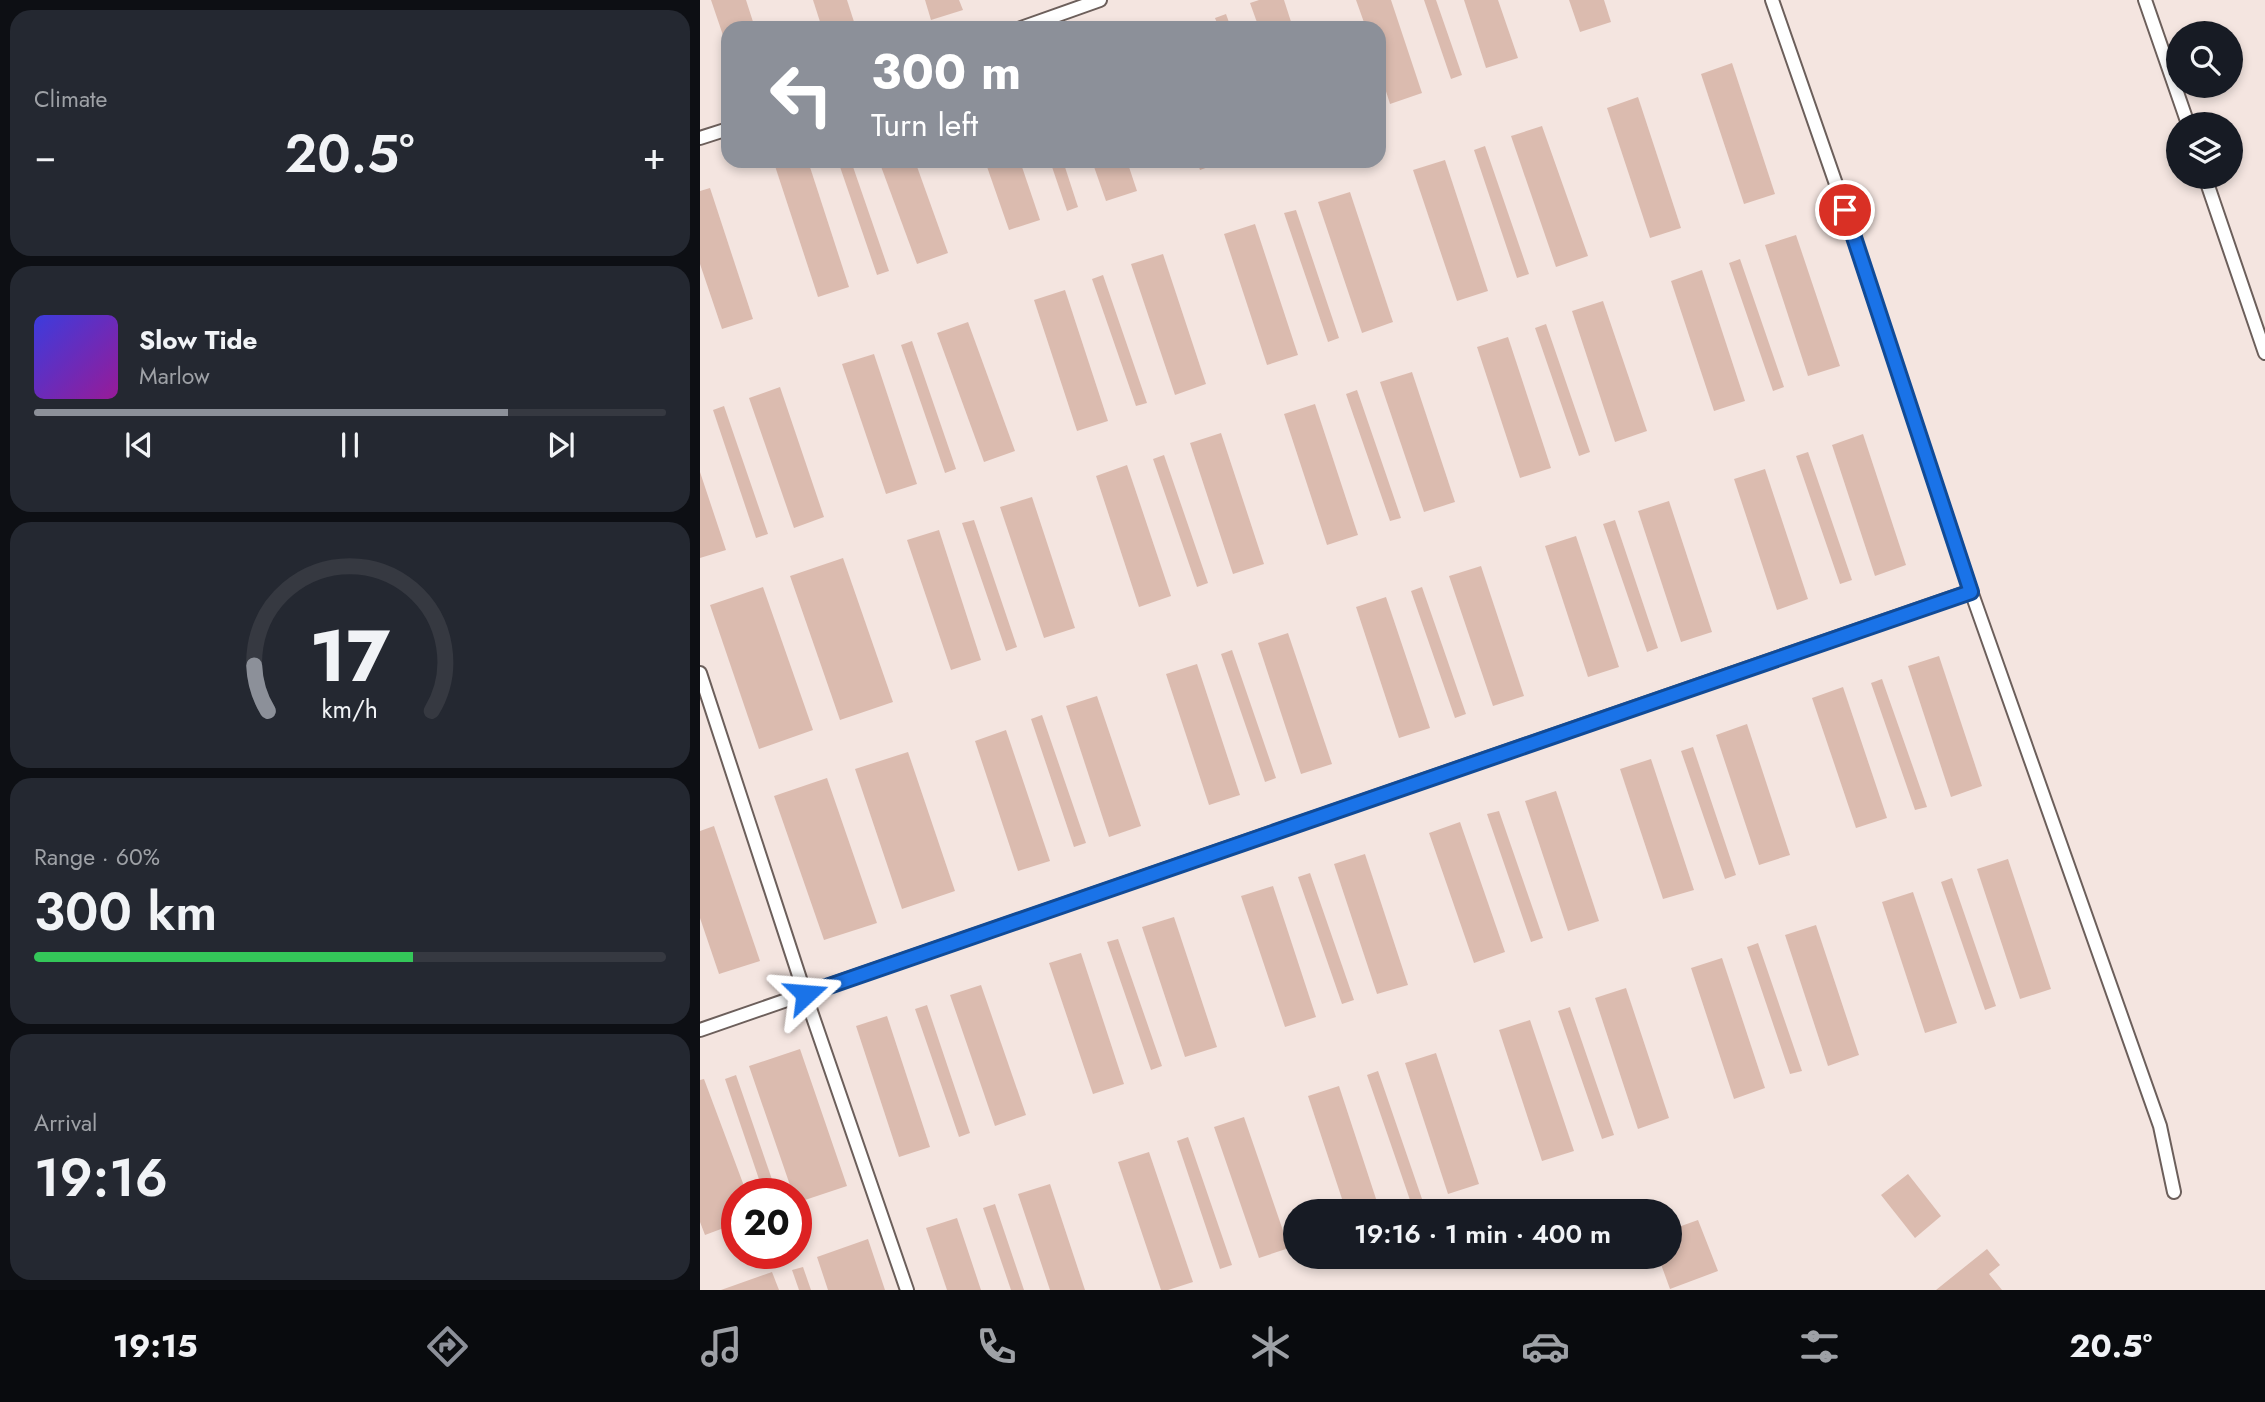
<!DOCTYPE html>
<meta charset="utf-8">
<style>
:root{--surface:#171b24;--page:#242831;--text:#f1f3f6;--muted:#9ea1a6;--line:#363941;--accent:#8c9099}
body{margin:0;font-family:Jost,sans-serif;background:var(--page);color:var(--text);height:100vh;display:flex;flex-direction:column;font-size:26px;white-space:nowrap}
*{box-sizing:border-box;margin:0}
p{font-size:23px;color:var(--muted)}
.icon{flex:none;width:38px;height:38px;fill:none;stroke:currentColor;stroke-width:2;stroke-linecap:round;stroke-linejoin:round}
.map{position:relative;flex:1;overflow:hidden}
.details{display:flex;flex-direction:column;gap:10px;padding:10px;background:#0d0f14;width:700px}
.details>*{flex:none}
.top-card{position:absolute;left:21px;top:21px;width:665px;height:147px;border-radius:21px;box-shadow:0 4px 10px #0003;background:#8c9099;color:#fff;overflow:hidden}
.buttons{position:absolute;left:1466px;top:21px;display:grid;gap:14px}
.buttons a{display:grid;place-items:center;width:77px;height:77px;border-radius:50%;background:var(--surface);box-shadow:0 4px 10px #0003;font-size:35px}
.speed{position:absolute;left:21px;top:1178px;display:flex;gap:14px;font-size:35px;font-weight:700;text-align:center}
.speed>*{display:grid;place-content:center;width:91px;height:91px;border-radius:50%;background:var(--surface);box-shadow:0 4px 10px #0003;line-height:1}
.speed .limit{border:10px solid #d22;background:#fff;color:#111}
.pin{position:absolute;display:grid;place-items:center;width:60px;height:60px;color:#fff;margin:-30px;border:4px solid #fff;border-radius:50%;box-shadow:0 2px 7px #0007}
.me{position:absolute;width:77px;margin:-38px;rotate:71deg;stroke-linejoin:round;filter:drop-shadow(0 0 5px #0008)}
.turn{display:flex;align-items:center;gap:24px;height:147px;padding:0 35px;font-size:32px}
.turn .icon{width:91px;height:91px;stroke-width:2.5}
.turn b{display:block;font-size:49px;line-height:60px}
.big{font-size:52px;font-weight:600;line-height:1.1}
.details .tile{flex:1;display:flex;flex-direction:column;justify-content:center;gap:10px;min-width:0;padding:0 24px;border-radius:21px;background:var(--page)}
.details .dial{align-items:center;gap:0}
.dial svg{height:182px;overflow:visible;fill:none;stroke:var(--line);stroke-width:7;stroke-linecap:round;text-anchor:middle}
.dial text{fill:var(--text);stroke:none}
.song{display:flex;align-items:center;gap:21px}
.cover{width:84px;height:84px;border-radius:10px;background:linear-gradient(135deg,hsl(240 70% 55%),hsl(300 70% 35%))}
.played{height:7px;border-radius:4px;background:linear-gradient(90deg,var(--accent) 75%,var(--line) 75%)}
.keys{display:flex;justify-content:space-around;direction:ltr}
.heat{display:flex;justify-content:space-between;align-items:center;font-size:38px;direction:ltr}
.charge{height:10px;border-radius:5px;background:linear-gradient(90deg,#34c759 60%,var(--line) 0)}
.trip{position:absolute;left:583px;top:1199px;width:399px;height:70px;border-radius:35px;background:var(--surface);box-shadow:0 4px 10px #0003;font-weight:600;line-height:70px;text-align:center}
.tabs{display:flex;height:112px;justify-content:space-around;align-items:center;background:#090b0e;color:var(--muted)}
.tabs .icon{width:49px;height:49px}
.tabs .on{color:var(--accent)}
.tabs b{font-size:32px;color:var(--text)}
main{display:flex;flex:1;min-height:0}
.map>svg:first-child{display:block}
.building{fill:#dbbbaf}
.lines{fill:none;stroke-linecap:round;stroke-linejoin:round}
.service-casing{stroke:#6c5f5b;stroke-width:16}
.service{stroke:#fff;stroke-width:12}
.route-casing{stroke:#114b97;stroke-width:18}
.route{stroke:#1a73e8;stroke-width:12}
</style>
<main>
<section class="details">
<div class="tile"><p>Climate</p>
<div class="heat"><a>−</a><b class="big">20.5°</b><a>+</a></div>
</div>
<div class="tile">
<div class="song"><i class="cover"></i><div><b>Slow Tide</b><p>Marlow</p></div></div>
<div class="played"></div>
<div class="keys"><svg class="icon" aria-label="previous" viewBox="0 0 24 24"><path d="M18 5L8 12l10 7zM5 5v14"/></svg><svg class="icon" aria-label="pause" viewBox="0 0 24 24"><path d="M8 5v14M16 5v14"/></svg><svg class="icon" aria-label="next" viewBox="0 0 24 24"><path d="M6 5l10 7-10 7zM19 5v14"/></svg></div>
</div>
<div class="tile dial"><svg viewBox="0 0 100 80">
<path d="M14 69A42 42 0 1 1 86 69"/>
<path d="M14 69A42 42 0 0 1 8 49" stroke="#8c9099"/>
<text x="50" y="56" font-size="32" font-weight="700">17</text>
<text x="50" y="72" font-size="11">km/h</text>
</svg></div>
<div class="tile"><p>Range · 60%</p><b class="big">300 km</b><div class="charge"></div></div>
<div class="tile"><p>Arrival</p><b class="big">19:16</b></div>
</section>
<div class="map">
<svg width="1565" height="1290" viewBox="0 0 1565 1290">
<rect width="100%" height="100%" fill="#f4e5e0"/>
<g class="building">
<path d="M11 0H46L55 28H28V50Z"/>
<path d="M113 0H147L156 28H122Z"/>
<path d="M225 0H259L263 10 231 20Z"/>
<path d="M559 0H584L593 28H559L550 3Z"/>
<path d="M656 0H691L722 93 690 104 679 69V28H666Z"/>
<path d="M724 0H736L762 75 751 79Z"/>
<path d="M764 0H798L818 58 786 68Z"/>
<path d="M869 0H904L911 22 880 32Z"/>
<path d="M526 14 531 28H519L515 18Z"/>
<path d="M1032 63 1075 194 1044 204 1001 74Z"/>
<path d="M938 97 981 228 950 238 907 108Z"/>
<path d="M842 126 888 256 856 267 811 136Z"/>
<path d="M785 146 829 274 817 278 774 150Z"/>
<path d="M745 160 788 291 757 301 713 170Z"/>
<path d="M91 161H108L149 287 118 297 75 166Z"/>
<path d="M138 161H151L189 271 177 275Z"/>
<path d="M179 161H215L248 253 217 264Z"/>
<path d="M285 161H320L340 220 309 230Z"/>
<path d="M350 161H363L378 207 367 211Z"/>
<path d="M392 161H427L437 191 406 201Z"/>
<path d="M497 161H525L500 170Z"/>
<path d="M10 188 53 319 22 329 0 264V191Z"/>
<path d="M650 192 693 322 662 333 618 202Z"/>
<path d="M596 210 639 338 628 342 584 213Z"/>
<path d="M555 224 598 355 567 365 524 234Z"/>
<path d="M1096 235 1140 366 1108 376 1065 245Z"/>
<path d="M463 254 506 384 475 395 431 264Z"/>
<path d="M1040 259 1084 387 1073 391 1029 263Z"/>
<path d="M1002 270 1045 401 1014 411 971 281Z"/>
<path d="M403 275 447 403 436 406 392 279Z"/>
<path d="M365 290 408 421 377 431 334 300Z"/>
<path d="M903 301 947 431 915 442 872 311Z"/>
<path d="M268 322 315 451 284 462 237 333Z"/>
<path d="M846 324 890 452 879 456 835 328Z"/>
<path d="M808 337 851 468 820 478 777 347Z"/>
<path d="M212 341 256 469 245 473 201 345Z"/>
<path d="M174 354 217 484 186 494 142 364Z"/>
<path d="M712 372 755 502 724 512 680 382Z"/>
<path d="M80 387 124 517 94 528 49 398Z"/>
<path d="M657 390 701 518 690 521 646 394Z"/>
<path d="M615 404 658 535 627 545 584 414Z"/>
<path d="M24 406 68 534 56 538 13 410Z"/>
<path d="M521 433 564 564 533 574 490 443Z"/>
<path d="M1163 434 1206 565 1175 576 1132 445Z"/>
<path d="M1108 452 1152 580 1140 584 1096 456Z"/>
<path d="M464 455 508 583 497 587 453 459Z"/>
<path d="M427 465 471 596 439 607 396 476Z"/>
<path d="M1065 469 1108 599 1077 610 1034 479Z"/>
<path d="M0 472 26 550 0 558Z"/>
<path d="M332 497 375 628 344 638 300 507Z"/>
<path d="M969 501 1012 632 981 642 938 511Z"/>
<path d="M274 520 317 647 306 651 262 523Z"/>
<path d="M915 520 958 648 947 652 903 524Z"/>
<path d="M239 530 281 660 251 670 207 540Z"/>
<path d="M876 536 919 667 888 677 845 546Z"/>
<path d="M143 558 193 702 140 720 90 576Z"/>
<path d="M781 566 824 696 793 706 749 576Z"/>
<path d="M63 587 113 730 59 749 10 605Z"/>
<path d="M722 587 766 714 755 718 711 591Z"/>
<path d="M686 597 730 728 699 738 656 607Z"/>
<path d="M588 633 632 764 601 774 558 643Z"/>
<path d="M532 650 576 778 565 782 521 654Z"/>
<path d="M1239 656 1282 786 1251 797 1208 666Z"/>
<path d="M497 664 540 795 509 805 466 674Z"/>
<path d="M1182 679 1227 807 1215 810 1171 683Z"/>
<path d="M1143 687 1187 818 1156 828 1112 698Z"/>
<path d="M397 696 441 826 409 837 366 706Z"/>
<path d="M342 715 386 843 374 847 331 719Z"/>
<path d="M1047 724 1090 855 1059 865 1016 735Z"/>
<path d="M306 730 350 861 318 871 275 741Z"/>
<path d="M993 747 1036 875 1025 879 981 751Z"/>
<path d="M208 752 255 891 202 909 155 769Z"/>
<path d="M951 759 994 890 963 899 920 769Z"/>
<path d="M127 778 177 923 124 940 74 796Z"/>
<path d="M856 791 899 921 868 931 825 801Z"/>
<path d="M799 811 843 938 831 942 787 814Z"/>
<path d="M760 822 805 952 774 963 729 833Z"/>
<path d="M14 826 60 961 19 974 0 918V831Z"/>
<path d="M665 854 708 985 677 994 634 864Z"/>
<path d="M1308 859 1351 989 1320 999 1277 869Z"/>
<path d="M610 873 654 1000 642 1004 598 877Z"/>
<path d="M1252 878 1296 1006 1285 1010 1241 882Z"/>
<path d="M573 886 616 1017 585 1027 541 896Z"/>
<path d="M1213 892 1257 1023 1225 1033 1182 902Z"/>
<path d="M474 917 517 1047 485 1057 442 927Z"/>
<path d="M1116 925 1159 1055 1128 1066 1085 935Z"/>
<path d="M418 939 462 1066 451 1070 407 942Z"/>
<path d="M1058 943 1102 1071 1090 1074 1047 947Z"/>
<path d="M381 953 424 1084 393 1094 349 963Z"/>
<path d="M1022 958 1065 1088 1034 1099 991 968Z"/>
<path d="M281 985 326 1115 295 1126 250 995Z"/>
<path d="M926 988 969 1118 938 1129 895 998Z"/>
<path d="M227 1005 270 1133 259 1137 215 1009Z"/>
<path d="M870 1007 914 1135 902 1139 858 1011Z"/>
<path d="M187 1016 230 1147 199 1157 156 1026Z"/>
<path d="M830 1020 874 1151 842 1161 799 1030Z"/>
<path d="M100 1049 147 1186 96 1203V1194H93L49 1066Z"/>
<path d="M736 1053 779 1184 748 1194 705 1063Z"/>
<path d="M678 1071 722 1199 711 1203 667 1075Z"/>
<path d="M36 1075 77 1194H64L25 1079Z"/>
<path d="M4 1079 47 1194H37V1223L5 1235 0 1222V1080Z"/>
<path d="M639 1086 680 1211H646L608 1096Z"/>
<path d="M544 1117 589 1248 559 1258 514 1127Z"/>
<path d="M488 1137 532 1265 520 1269 477 1141Z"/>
<path d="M449 1152 493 1282 468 1290H461L418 1162Z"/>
<path d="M1208 1174 1241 1216 1215 1238 1181 1195Z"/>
<path d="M350 1184 385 1290H350L318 1194Z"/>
<path d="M295 1204 324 1290H311L283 1208Z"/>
<path d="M257 1218 281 1290H247L226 1228Z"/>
<path d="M998 1220 1018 1271 970 1289 958 1256H970V1230Z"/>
<path d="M168 1239 185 1290H128L117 1257Z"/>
<path d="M1287 1249 1300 1265 1289 1274 1302 1290H1236Z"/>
<path d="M103 1267 111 1290H99L92 1270Z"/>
<path d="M72 1272 79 1290H21Z"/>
</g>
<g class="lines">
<g class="service-casing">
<g id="service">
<path d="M1072 0 1136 184 1271 591 1460 1126 1474 1192"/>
<path d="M1445 0 1488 124"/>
<path d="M321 28 400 0"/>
<path d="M0 138 28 129"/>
<path d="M1505 177 1565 353"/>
<path d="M0 673 105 994 207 1290"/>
<path d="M0 1030 1271 591"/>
</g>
</g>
<use href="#service" class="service"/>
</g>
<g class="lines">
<g class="route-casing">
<path id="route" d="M106 994 1271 592 1145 210"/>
</g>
<use href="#route" class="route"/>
</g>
</svg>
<div class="buttons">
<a><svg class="icon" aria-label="search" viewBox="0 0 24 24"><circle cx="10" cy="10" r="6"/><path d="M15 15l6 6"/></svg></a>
<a><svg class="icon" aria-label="layers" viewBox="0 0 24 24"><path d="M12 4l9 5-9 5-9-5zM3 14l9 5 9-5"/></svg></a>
</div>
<div class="speed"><div class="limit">20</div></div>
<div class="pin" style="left:1145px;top:210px;background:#d93025"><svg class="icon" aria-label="arrive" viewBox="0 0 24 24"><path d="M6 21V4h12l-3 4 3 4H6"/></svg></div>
<svg class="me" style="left:106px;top:994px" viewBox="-20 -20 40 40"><path d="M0-17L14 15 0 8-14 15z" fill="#1a73e8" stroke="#fff" stroke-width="4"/></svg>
<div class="trip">19:16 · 1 min · 400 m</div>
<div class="top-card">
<div class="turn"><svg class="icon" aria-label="left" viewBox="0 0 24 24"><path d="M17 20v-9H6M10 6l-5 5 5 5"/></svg><div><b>300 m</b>Turn left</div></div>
</div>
</div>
</main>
<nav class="tabs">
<b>19:15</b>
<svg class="icon on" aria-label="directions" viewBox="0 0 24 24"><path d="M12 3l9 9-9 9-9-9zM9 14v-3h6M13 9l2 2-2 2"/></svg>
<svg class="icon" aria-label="music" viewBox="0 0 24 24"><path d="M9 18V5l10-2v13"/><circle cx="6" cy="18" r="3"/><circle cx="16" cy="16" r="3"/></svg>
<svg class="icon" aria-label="phone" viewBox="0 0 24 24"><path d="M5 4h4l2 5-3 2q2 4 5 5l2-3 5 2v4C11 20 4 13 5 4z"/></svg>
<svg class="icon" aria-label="climate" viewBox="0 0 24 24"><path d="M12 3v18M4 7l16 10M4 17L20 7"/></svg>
<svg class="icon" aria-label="car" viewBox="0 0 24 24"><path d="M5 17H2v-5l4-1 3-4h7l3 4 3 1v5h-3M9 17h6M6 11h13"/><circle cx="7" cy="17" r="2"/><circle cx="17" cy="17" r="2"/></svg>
<svg class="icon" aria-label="filters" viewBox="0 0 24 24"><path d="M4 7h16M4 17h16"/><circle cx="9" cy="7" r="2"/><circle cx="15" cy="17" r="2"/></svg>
<b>20.5°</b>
</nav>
